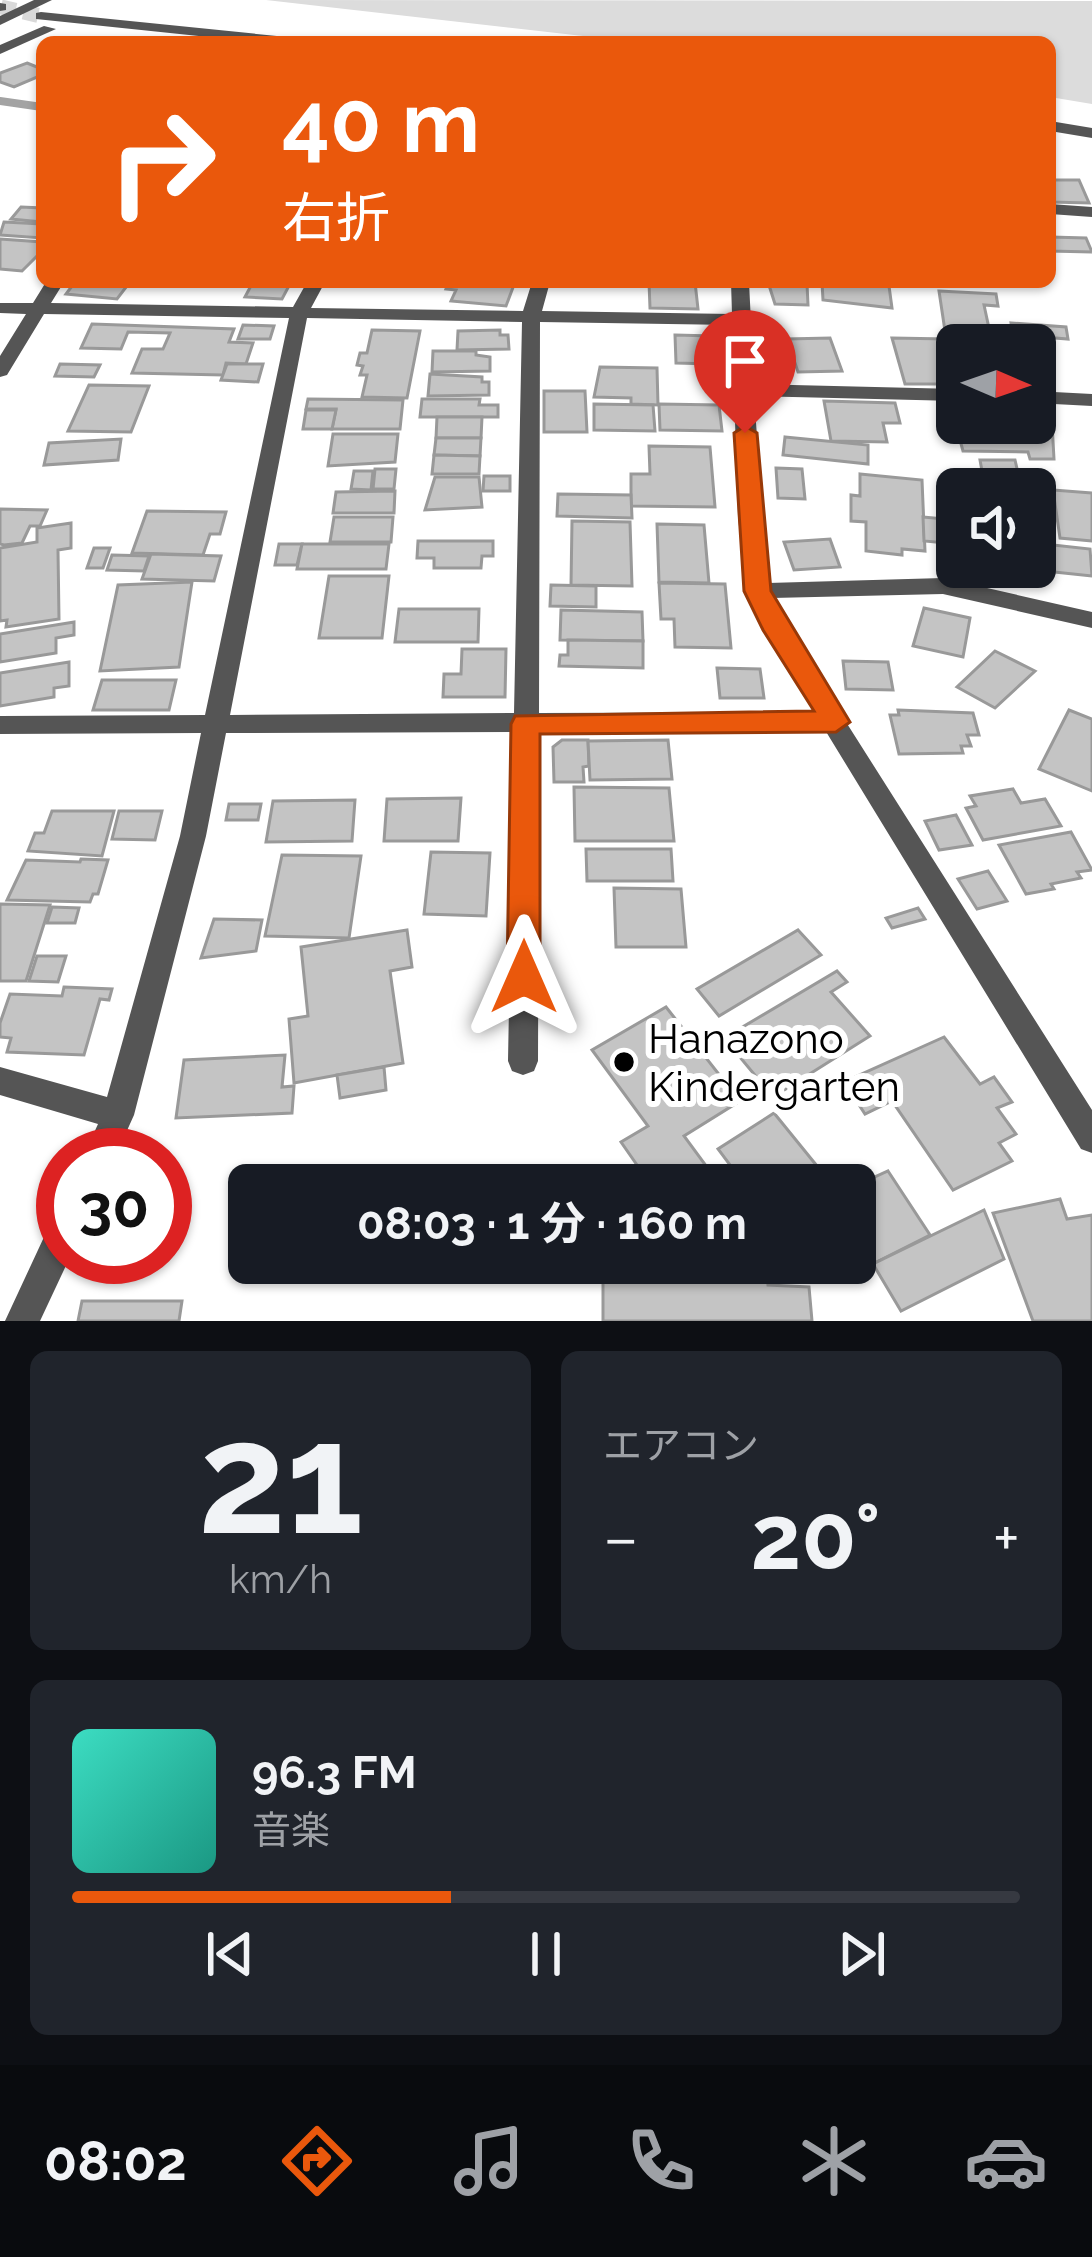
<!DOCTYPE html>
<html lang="ja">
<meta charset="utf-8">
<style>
:root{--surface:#171b24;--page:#20242c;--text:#f1f3f6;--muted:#9ea1a6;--line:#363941;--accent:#ea580c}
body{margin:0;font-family:Raleway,"Noto Sans JP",sans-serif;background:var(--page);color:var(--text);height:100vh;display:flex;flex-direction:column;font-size:45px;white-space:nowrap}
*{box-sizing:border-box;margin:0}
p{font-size:39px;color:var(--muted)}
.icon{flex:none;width:66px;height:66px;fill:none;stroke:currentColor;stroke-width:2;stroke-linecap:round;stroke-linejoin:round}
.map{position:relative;height:1321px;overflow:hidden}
.sheet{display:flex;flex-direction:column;gap:30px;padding:30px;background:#0d0f14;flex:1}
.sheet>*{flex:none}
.guide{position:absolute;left:36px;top:36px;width:1020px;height:252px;border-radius:18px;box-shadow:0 3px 9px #0004;background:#ea580c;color:#fff;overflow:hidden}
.needle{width:78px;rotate:92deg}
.controls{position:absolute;left:936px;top:324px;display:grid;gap:24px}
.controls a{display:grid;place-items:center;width:120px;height:120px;border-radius:18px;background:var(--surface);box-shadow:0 3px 9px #0004;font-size:60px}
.speed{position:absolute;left:36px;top:1128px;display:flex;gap:24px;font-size:60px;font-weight:700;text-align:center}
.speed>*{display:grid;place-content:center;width:156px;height:156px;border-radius:50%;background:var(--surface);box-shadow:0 3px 9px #0004;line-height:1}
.speed .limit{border:18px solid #d22;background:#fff;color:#111}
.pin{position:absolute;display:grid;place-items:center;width:102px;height:102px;color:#fff;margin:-123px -51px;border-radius:50% 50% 50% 0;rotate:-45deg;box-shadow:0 0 12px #0007}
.pin .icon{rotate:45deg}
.me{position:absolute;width:132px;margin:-66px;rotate:0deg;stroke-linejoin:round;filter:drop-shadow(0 0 9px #0008)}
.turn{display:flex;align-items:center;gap:42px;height:252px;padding:0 48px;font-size:54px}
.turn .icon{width:156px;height:156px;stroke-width:2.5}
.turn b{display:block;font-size:84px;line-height:102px}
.big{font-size:90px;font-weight:700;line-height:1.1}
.sheet .widget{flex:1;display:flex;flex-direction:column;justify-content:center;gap:18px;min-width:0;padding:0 42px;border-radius:18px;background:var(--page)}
.sheet .dial{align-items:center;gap:0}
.dial b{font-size:156px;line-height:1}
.song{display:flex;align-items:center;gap:36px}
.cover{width:144px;height:144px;border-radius:18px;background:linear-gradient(135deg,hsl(170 70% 55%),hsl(170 70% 35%))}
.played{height:12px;border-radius:6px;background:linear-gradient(90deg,var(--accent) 40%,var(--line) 40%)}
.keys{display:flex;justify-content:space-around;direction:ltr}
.heat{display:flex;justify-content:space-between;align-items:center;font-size:66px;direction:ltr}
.sheet .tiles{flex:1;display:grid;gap:30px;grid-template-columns:1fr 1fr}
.widget:last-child{grid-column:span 2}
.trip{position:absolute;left:228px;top:1164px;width:648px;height:120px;border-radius:18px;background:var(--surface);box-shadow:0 3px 9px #0004;font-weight:700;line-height:120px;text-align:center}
.dock{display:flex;height:192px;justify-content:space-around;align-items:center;background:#090b0e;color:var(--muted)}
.dock .icon{width:84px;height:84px}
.dock .selected{color:var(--accent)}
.dock b{font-size:54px;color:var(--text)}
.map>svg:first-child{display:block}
.green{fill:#dcdcdc}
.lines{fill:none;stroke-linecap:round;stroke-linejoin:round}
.stream{stroke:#a3a3a3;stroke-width:8}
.building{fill:#c4c4c4;stroke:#999;stroke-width:3}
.minor-tunnel{stroke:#d9d9d9;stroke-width:15;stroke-dasharray:15 8;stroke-linecap:butt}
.minor{fill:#555;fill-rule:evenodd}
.tertiary{fill:#555;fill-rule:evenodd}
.route{fill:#ea580c;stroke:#983908;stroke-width:3}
.poi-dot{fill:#000;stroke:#fff;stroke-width:4.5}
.labels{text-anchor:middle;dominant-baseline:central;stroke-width:12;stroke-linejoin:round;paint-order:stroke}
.near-poi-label{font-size:42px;fill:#000;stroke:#fff;text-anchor:start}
</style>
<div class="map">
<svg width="1092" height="1321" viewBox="0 0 1092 1321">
<rect width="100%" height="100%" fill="#fff"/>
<path class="green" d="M266 0 1088 1H1092V104L1050 97V42H636Z"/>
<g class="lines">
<path class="stream" d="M0 101 42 107"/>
</g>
<g class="building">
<path d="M27 63 42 69V75L14 87 0 82V73Z"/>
<path d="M1050 180H1079L1089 203 1050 202Z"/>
<path d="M21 207 42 208V222L11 219Z"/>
<path d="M4 222 42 224V238L0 235Z"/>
<path d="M1050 237 1086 238 1092 252 1050 251Z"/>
<path d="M0 239 42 242V251L22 271 0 269Z"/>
<path d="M75 282H130L117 299 66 294Z"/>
<path d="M253 282H291L282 299 245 297Z"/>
<path d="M449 282H515L506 306 451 301 456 290 446 289Z"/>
<path d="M649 282H695L698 309 650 308Z"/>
<path d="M768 282 807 284 808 305 775 304Z"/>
<path d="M822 282 889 286 892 308 823 300Z"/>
<path d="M939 291 996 294 998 306 984 305 990 333 945 331Z"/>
<path d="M1011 323 1066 327 1068 339 1042 337 1047 369 1035 368V345H1014Z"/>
<path d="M92 324 234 329 229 342 253 343 246 364 226 363 223 375 132 373 142 349H163L170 333 128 332 121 349 81 348Z"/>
<path d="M243 325 274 326 270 339H238Z"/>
<path d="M372 330 420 331 407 398 362 397 367 375H360L363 366 357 365 360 353H367Z"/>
<path d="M500 330V335H508L509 349 457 350 458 331Z"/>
<path d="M675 335 712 336 714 364 676 363Z"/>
<path d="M830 338 842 371 798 372 787 339Z"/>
<path d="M892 338 947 339 957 366V384H905Z"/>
<path d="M433 351H476V355L490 357V371L432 372Z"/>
<path d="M60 364 100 365 94 377 55 376Z"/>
<path d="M227 364H263L258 382 221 380Z"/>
<path d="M600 367 657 368 658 405 631 404V398L594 397Z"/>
<path d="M430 374 482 377V382H489V395L428 396Z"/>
<path d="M89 385 149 386 131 432 68 431Z"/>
<path d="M544 391H585L587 432H544Z"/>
<path d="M308 399 403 400 400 429H332L336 409H306Z"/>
<path d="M422 399H480L479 405H498V417H420Z"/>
<path d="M824 401 895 403 900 423H883L887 442 831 441Z"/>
<path d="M594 404 653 405 655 431 594 430Z"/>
<path d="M659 404 719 405 722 431 660 430Z"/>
<path d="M950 404H957V423H1052L1054 459H1030L1028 452 963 451Z"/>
<path d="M306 410H336L332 429H303Z"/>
<path d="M437 417H482L481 438H436Z"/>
<path d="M333 434H398L395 462 328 466Z"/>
<path d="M785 437 868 445V464L783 455Z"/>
<path d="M436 438H481L480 456 434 455Z"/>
<path d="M121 439 118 460 44 465 49 443Z"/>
<path d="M649 446 710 447 715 507 631 506V474H650Z"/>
<path d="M434 455 480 456 479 474H432Z"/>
<path d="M980 460H1015L1018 473 994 477 982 471Z"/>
<path d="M776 468 802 469 805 499 778 498Z"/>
<path d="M375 469H396L394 489H373Z"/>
<path d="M354 471H373L371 490 351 489Z"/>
<path d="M860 474 922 480 925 551 902 549V555L866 551V522L851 521V495L860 496Z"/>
<path d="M484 476H510V491H483Z"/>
<path d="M435 477H479L482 507 425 510Z"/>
<path d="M1053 490 1092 493V541L1060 538Z"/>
<path d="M395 491 394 513H333L336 492Z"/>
<path d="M558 494 631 495 632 518 557 516Z"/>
<path d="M0 509 47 510 40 526H30L22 543 4 545 0 544Z"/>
<path d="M147 511 226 512 220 534H210L203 555 132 553Z"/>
<path d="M334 517H393L391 542H330Z"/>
<path d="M923 517 956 520 957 544 924 541Z"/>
<path d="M572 521 630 522 632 586 571 585Z"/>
<path d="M71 523V548L58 550 59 619 6 627 7 620 0 621V548L37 542V528Z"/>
<path d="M657 524 704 525 709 583 659 582Z"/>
<path d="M830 539 840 567 794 570 784 542Z"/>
<path d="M418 541H493V556H482L481 568H434V558H417Z"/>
<path d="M1035 543 1090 549 1092 576 1026 569 1035 567Z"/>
<path d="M279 544H302L297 565H275Z"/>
<path d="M302 544H389L386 569H297Z"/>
<path d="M94 548H110L103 568H87Z"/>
<path d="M151 554 221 556 214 581 142 579Z"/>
<path d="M112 555 149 556 144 571 107 570Z"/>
<path d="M329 576H389L382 638H319Z"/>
<path d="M192 582 179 667 100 671 118 585Z"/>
<path d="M659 583 725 584 731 648 675 647 674 619H661Z"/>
<path d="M551 585 596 586V607L550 606Z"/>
<path d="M924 608 970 618 963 657 913 646Z"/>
<path d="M399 609H479L478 642H395Z"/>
<path d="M561 610 642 612 643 641 560 640Z"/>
<path d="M74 622V635L56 638V653L0 662V634Z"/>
<path d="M568 640 643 641V668L559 666 560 655H568Z"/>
<path d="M462 649H506L505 697H443L444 674H461Z"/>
<path d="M995 651 1035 671 995 708 957 687Z"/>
<path d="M843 661 888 662 893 690 846 689Z"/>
<path d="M69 662V686L54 688V697L0 706V673Z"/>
<path d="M717 668 760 669 764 698H720Z"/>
<path d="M102 680H176L169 710H93Z"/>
<path d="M898 710 973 713 979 735H967L971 746H961L963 753 899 754 890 715H899Z"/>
<path d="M1069 710 1092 719V791L1039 769Z"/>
<path d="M562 740H588L589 766 583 767 584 782H554L553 747Z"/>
<path d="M668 740 672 779 590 780 588 741Z"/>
<path d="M574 787 669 788 674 841H575Z"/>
<path d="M1013 789 1021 803 1045 799 1061 826 983 840 966 808 976 806 970 796Z"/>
<path d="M461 798 458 841H384L387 799Z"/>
<path d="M355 800 352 841 266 842 273 801Z"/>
<path d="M229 804H261L258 820H226Z"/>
<path d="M52 811H114L102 856 28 851 35 833H44Z"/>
<path d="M119 811H162L155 840 112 839Z"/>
<path d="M956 815 972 845 939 850 925 821Z"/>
<path d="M1071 832 1092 870 1077 872 1081 878 1051 884 1054 889 1026 894 999 845Z"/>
<path d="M586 849H671L673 881H587Z"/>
<path d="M431 852 490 853 486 916 424 914Z"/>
<path d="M282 855 361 856 349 938 265 936Z"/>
<path d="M81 859 108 860 98 894H93L90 902 7 900 26 860 80 862Z"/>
<path d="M988 871 1007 901 977 909 958 879Z"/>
<path d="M614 888 681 889 686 947H616Z"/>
<path d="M0 904 50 905 26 981H0Z"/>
<path d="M52 907 79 908 75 923H47Z"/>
<path d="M918 908 925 919 892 928 886 918Z"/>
<path d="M214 919 262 920 256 951 201 958Z"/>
<path d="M407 930 412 967 390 971 403 1063 294 1083 289 1019 308 1016 301 947Z"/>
<path d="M798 930 821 955 719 1016 697 989Z"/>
<path d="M37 956H66L58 982 29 981Z"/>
<path d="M837 971 847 982 831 992 870 1036 773 1097 724 1038Z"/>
<path d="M64 987 112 989 109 1000 100 999 84 1055 7 1052 11 1038 0 1037V1023L10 994 62 996Z"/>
<path d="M666 1007 740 1101 684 1136 718 1182 713 1185H651L621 1142 648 1126 592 1050Z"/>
<path d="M944 1037 980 1084 994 1077 1012 1102 997 1108 1016 1134 999 1143 1012 1161 953 1190 892 1101 865 1114 844 1082Z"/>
<path d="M285 1055 282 1087 294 1086 292 1113 176 1118 184 1060Z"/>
<path d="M384 1067 386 1090 340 1098 337 1075Z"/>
<path d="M774 1113 817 1166 788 1185H745L718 1149Z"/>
<path d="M888 1171 930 1235 841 1280 831 1263H855V1186Z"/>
<path d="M1060 1199 1067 1219 1092 1215V1321H1033L993 1213Z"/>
<path d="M984 1210 1004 1259 901 1311 873 1264Z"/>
<path d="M603 1263H766L768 1285 809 1287 812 1321H603Z"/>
<path d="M82 1301H182L179 1321H78Z"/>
</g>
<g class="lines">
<path class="minor-tunnel" d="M1 7 41 16"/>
<g class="minor">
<path d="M0 3 6 4V10L0 11Z"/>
<path d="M41 12 297 38 304 42H256L36 19V13Z"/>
<path d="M44 26 56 29 0 54V45Z"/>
<path d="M1050 121 1092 128V138L1050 131Z"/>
<path d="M1050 204 1092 207V217L1050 214Z"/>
<path d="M46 282H64L51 303 293 307 307 282H325L311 308 523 311 532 282H550L542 311 732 314 731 282H749L754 384 957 389V401L754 396 768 583 943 578 1092 612V628L943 594 772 598 787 629 1092 1110V1153L1081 1149 825 730 539 732 538 1061 534 1071 523 1075 512 1071 508 1061 514 732 226 733 206 836 134 1115 116 1155H84L98 1124 0 1095V1067L107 1097 180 836 201 733 0 734V716L205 715 289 318 44 314 7 375 0 377V356L26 314 0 313V303H33ZM307 318 522 322 514 713 230 715ZM540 322 732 325 738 517 746 591 764 630 814 712 539 713Z"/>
<path d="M1035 391 1092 394V406L1035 403Z"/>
<path d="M63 1218V1257H70L40 1321H5L51 1222Z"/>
</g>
<path class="tertiary" d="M34 0H52L0 25V16Z"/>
</g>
<path class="route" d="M745 426 757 433 771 591 850 722 836 732 540 734V977L535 987 524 991 512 987 507 977 511 724 515 716 814 711 763 630 744 591 734 433Z"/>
<circle class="poi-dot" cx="624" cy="1062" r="12"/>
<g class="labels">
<g class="near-poi-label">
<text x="648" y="1038">Hanazono<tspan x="648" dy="48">Kindergarten</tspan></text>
</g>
</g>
</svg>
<div class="controls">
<a><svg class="needle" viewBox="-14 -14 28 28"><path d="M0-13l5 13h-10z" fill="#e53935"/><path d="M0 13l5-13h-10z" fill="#9ea1a6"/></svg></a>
<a><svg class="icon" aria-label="sound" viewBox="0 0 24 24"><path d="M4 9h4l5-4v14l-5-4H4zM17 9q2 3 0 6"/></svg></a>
</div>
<div class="speed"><div class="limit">30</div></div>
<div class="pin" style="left:745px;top:433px;background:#d93025"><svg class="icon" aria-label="arrive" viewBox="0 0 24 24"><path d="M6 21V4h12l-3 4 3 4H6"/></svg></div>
<svg class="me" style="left:524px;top:977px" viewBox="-20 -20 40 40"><path d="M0-17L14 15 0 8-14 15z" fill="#ea580c" stroke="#fff" stroke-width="4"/></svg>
<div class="trip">08:03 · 1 分 · 160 m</div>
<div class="guide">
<div class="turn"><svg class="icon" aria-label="right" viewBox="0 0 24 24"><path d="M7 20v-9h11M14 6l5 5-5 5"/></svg><div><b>40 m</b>右折</div></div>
</div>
</div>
<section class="sheet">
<div class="tiles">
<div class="widget dial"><b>21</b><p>km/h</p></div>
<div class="widget"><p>エアコン</p>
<div class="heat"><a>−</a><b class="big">20°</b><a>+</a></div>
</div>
<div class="widget">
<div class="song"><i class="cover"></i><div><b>96.3 FM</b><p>音楽</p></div></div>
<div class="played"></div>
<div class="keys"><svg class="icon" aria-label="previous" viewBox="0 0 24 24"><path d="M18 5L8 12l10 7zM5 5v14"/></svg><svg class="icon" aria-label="pause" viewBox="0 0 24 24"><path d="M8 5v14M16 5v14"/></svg><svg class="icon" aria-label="next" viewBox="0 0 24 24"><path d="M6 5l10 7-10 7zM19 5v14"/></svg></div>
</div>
</div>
</section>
<nav class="dock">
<b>08:02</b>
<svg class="icon selected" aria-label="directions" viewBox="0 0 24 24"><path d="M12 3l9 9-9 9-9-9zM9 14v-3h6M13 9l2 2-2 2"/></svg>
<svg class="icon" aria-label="music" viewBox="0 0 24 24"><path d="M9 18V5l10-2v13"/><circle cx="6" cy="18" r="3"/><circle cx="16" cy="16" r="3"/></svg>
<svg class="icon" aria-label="phone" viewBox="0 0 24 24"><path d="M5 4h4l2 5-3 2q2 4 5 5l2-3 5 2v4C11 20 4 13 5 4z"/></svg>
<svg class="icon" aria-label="climate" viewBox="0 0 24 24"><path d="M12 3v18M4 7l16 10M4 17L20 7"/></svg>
<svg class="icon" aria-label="car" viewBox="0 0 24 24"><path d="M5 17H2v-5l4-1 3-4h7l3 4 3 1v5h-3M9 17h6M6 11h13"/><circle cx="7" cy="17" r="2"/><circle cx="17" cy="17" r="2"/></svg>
</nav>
